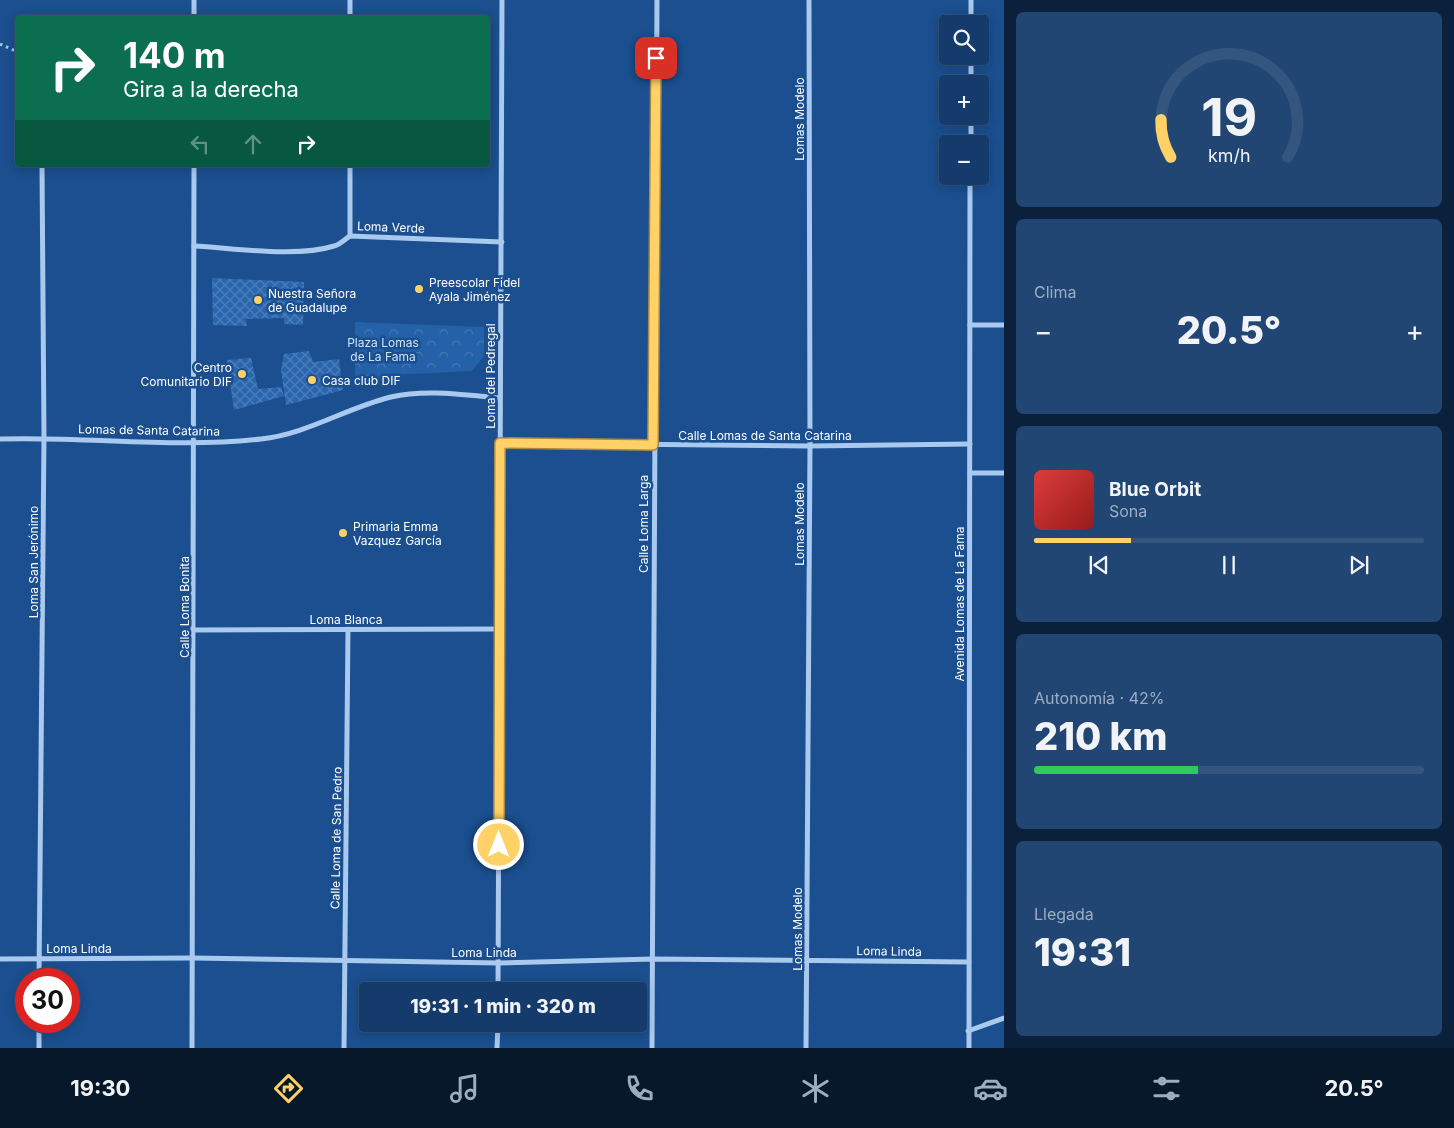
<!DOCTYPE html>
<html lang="es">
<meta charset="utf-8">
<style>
:root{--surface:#143b6b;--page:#214673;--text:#f1f3f6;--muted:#9dadc1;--line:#33557e;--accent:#ffd166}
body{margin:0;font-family:Inter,sans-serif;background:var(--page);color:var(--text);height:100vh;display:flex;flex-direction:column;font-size:19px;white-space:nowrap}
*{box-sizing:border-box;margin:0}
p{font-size:16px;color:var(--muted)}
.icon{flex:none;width:28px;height:28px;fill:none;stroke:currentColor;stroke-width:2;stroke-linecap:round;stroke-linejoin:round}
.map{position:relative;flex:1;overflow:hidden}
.side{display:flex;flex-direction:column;gap:12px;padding:12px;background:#0b203b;width:450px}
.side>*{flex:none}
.guide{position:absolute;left:15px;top:15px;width:475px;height:152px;border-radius:5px;box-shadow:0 2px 12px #0003,0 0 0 1px var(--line);background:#0b6e4f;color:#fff;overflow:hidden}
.fabs{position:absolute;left:939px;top:15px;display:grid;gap:10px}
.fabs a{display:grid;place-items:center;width:50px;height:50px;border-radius:5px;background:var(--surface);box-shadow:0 2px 12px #0003,0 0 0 1px var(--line);font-size:25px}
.speed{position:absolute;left:15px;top:968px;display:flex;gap:10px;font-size:25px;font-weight:700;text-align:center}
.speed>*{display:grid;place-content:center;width:65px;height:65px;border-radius:50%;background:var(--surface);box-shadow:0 2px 12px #0003,0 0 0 1px var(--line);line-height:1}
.speed .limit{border:8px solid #d22;background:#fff;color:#111}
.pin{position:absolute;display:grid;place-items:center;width:42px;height:42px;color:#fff;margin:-21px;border-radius:10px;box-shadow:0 2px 8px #0006}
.me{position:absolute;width:55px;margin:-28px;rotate:0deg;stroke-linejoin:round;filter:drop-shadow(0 0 4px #0008)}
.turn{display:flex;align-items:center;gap:18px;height:105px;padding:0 25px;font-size:22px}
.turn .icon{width:65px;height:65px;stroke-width:2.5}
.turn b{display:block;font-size:35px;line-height:42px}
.lanes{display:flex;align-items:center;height:48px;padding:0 25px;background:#0003;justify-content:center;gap:25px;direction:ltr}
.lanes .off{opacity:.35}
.big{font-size:38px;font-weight:800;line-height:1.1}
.side .widget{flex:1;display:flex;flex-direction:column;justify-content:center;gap:8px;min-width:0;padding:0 18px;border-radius:8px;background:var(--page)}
.side .dial{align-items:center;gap:0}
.dial svg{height:130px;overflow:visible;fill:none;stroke:var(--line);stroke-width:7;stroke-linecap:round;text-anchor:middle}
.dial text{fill:var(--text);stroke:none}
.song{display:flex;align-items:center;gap:15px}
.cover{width:60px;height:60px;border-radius:8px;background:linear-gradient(135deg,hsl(0 70% 55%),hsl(0 70% 35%))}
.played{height:5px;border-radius:2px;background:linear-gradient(90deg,var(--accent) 25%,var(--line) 25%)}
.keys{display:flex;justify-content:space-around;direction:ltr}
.heat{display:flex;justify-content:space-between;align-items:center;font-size:28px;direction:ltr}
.charge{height:8px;border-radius:4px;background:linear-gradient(90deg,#34c759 42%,var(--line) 0)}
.trip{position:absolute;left:359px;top:982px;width:288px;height:50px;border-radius:5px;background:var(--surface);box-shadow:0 2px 12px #0003,0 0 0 1px var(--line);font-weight:800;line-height:50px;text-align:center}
.menu{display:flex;height:80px;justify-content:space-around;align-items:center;background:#08182b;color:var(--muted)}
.menu .icon{width:35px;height:35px}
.menu .on{color:var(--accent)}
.menu b{font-size:22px;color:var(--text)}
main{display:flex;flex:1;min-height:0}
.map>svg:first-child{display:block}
.park{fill:url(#park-crowns)}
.building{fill:url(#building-cross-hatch)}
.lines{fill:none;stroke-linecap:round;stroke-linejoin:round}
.path{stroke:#a9c9ee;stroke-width:3;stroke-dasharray:2.5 4;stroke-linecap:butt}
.street{stroke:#a9c9ee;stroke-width:5}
.route-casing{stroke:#a68842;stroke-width:12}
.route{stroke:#ffd166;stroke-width:9}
.poi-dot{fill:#ffd166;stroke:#1b4f8f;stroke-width:2}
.labels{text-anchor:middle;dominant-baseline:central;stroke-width:5;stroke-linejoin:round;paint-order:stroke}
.street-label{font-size:12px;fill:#fff;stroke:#1b4f8f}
.poi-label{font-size:12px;fill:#fff;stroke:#1b4f8f;text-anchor:start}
.park-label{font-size:12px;fill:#cfe3fa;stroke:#1b4f8f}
</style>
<main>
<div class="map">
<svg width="1004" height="1048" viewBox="0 0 1004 1048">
<defs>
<pattern id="park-crowns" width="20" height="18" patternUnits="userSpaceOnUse" patternTransform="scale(1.25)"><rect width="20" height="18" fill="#2461a8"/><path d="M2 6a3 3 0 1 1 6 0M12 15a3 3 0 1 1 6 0" fill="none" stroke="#4579b5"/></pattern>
<pattern id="building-cross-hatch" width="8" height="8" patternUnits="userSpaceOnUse" patternTransform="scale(1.25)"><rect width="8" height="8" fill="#2a66ad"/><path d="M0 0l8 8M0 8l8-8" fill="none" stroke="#4a7db9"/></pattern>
</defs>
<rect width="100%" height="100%" fill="#1b4f8f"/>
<path class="park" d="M355 322 484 327V356L472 371 389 375 355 387Z"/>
<g class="building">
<path d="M212 278 304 282 303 325 284 324V318L246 319 247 326 213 325Z"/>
<path d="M309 351 313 362 339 359 343 390 286 405 281 370 284 354Z"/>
<path d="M251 358 258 389 281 387 284 396 234 410 227 360Z"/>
</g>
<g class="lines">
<path class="path" d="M0 44 18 52"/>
<g class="street">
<path d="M194 0V18"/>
<path d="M350 0V18"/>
<path d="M971 24V0"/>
<path d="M971 84V56"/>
<path d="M971 144V116"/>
<path d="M350 165V236"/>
<path d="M194 246C235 248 296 258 334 246 340 245 345 239 350 236L502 242"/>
<path d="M970 325H1004"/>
<path d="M0 439C87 436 174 449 261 439 307 434 346 408 391 397 426 389 464 395 500 398"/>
<path d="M500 443 810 446 970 444"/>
<path d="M970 473H1004"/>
<path d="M194 630 499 629"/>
<path d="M0 959 193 958 499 963 653 959 969 962"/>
<path d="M39 979 44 437 42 165"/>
<path d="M498 991 502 0"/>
<path d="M968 1031 1004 1018"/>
<path d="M39 1048V1021"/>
<path d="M192 1048 194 165"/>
<path d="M344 1048 348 629"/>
<path d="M497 1048 498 1024"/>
<path d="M652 1048 657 0"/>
<path d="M806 1048 810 446 809 0"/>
<path d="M969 1048 970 176"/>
</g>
</g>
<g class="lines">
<g class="route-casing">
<path id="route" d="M499 845 500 443 653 445 656 58"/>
</g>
<use href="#route" class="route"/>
</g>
<g class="poi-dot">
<circle cx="419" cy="289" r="5"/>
<circle cx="258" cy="300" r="5"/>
<circle cx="242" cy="374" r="5"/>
<circle cx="312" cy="380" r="5"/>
<circle cx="343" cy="533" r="5"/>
</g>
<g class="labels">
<g class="street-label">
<text transform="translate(799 119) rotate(-90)">Lomas Modelo</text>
<text transform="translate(391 227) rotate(2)">Loma Verde</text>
<text transform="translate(490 376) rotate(-90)">Loma del Pedregal</text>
<text transform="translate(149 430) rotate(1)">Lomas de Santa Catarina</text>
<text x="765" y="435">Calle Lomas de Santa Catarina</text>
<text transform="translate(643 524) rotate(-90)">Calle Loma Larga</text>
<text transform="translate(799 524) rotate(-90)">Lomas Modelo</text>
<text transform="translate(33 562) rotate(-90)">Loma San Jerónimo</text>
<text transform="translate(959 604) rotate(-90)">Avenida Lomas de La Fama</text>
<text transform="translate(184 607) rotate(-90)">Calle Loma Bonita</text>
<text x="346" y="619">Loma Blanca</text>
<text transform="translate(336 838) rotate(-89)">Calle Loma de San Pedro</text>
<text transform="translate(797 929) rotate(-90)">Lomas Modelo</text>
<text x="79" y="948">Loma Linda</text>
<text transform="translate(889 951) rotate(1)">Loma Linda</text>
<text x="484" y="952">Loma Linda</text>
</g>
<g class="poi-label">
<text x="429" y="282">Preescolar Fidel<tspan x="429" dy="14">Ayala Jiménez</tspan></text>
<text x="268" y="293">Nuestra Señora<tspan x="268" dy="14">de Guadalupe</tspan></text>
<text x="232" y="367" text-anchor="end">Centro<tspan x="232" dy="14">Comunitario DIF</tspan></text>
<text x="322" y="380">Casa club DIF</text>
<text x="353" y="526">Primaria Emma<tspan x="353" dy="14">Vazquez García</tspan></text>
</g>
<g class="park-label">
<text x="383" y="342">Plaza Lomas<tspan x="383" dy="14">de La Fama</tspan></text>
</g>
</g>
</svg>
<div class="fabs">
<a><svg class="icon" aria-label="search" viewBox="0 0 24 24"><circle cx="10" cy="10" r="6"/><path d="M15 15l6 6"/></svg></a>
<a>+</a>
<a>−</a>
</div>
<div class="speed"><div class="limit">30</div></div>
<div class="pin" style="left:656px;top:58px;background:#d93025"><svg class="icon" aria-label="arrive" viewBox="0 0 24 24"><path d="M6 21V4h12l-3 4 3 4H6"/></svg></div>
<svg class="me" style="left:499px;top:845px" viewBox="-20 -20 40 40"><circle r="17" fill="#ffd166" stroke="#fff" stroke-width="3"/><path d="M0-11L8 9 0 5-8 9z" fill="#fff"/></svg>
<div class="trip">19:31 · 1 min · 320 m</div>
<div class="guide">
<div class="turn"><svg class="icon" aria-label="right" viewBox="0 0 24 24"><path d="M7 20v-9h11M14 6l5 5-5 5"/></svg><div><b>140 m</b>Gira a la derecha</div></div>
<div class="lanes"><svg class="icon off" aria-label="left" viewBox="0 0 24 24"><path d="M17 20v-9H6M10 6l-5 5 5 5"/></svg><svg class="icon off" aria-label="ahead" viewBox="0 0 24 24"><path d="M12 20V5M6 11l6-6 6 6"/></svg><svg class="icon" aria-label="right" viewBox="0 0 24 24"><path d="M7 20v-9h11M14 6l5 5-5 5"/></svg></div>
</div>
</div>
<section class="side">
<div class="widget dial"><svg viewBox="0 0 100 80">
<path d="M14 69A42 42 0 1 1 86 69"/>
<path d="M14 69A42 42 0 0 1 8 46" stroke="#ffd166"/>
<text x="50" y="56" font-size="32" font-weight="700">19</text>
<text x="50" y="72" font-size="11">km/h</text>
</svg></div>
<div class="widget"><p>Clima</p>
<div class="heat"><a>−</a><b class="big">20.5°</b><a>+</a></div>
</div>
<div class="widget">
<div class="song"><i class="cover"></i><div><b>Blue Orbit</b><p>Sona</p></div></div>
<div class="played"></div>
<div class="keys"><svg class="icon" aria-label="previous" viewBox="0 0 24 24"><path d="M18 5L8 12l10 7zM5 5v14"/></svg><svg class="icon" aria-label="pause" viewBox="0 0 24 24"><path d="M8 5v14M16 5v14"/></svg><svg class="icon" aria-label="next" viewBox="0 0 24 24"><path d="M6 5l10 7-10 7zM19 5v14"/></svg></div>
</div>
<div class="widget"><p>Autonomía · 42%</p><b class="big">210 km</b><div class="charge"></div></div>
<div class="widget"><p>Llegada</p><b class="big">19:31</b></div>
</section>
</main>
<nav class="menu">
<b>19:30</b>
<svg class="icon on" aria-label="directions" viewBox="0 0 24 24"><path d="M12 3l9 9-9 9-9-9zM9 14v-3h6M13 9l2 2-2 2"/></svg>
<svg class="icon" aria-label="music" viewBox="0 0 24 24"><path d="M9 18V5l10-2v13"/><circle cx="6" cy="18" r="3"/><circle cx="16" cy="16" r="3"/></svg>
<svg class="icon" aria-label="phone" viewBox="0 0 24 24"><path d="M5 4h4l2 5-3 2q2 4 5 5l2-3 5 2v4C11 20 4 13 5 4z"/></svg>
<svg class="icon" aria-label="climate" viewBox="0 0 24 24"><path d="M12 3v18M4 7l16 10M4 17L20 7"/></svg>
<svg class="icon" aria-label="car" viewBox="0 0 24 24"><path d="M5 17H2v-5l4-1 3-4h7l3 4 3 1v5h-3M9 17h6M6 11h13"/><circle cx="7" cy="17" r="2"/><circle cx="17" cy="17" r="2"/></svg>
<svg class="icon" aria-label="filters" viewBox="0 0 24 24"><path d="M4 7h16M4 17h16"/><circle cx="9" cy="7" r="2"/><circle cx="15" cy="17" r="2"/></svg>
<b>20.5°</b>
</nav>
